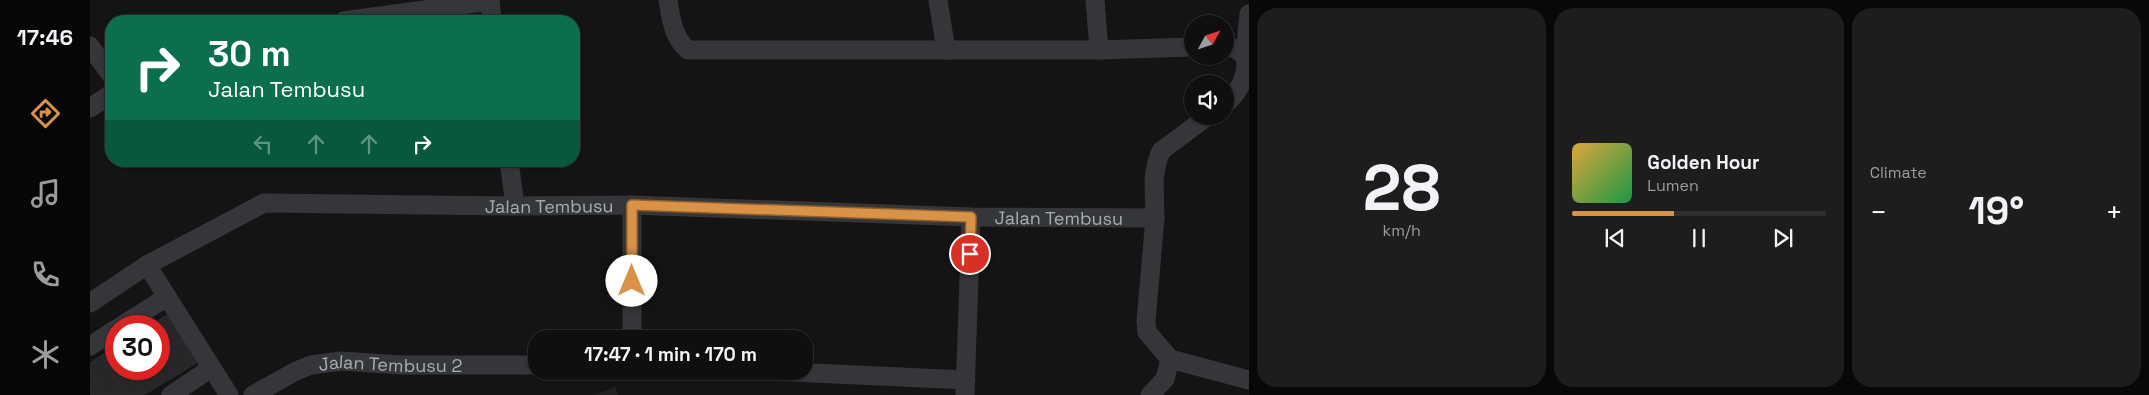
<!DOCTYPE html>
<meta charset="utf-8">
<style>
:root{--surface:#0f0f10;--page:#1d1d1e;--text:#f1f3f6;--muted:#9b9c9f;--line:#2f2f30;--accent:#da9246}
body{margin:0;font-family:"Space Grotesk",sans-serif;background:var(--page);color:var(--text);height:100vh;display:flex;flex-direction:column;font-size:19px;white-space:nowrap}
*{box-sizing:border-box;margin:0}
p{font-size:16px;color:var(--muted)}
.icon{flex:none;width:28px;height:28px;fill:none;stroke:currentColor;stroke-width:2;stroke-linecap:round;stroke-linejoin:round}
.map{position:relative;flex:1;overflow:hidden}
.details{display:flex;flex-direction:column;gap:8px;padding:8px;background:#080809;width:900px}
.details>*{flex:none}
.banner{position:absolute;left:15px;top:15px;width:475px;height:152px;border-radius:20px;box-shadow:0 1px 4px #0004,0 0 0 1px var(--line);background:#0b6e4f;color:#fff;overflow:hidden}
.needle{width:32px;rotate:50deg}
.controls{position:absolute;left:1094px;top:15px;display:grid;gap:10px}
.controls a{display:grid;place-items:center;width:50px;height:50px;border-radius:50%;background:var(--surface);box-shadow:0 1px 4px #0004,0 0 0 1px var(--line);font-size:25px}
.speed{position:absolute;left:15px;top:315px;display:flex;gap:10px;font-size:25px;font-weight:700;text-align:center}
.speed>*{display:grid;place-content:center;width:65px;height:65px;border-radius:50%;background:var(--surface);box-shadow:0 1px 4px #0004,0 0 0 1px var(--line);line-height:1}
.speed .limit{border:8px solid #d22;background:#fff;color:#111}
.pin{position:absolute;display:grid;place-items:center;width:42px;height:42px;color:#fff;margin:-21px;border:2px solid #fff;border-radius:50%;box-shadow:0 1px 5px #0007}
.me{position:absolute;width:55px;margin:-28px;rotate:0deg;stroke-linejoin:round;filter:drop-shadow(0 0 4px #0008)}
.turn{display:flex;align-items:center;gap:18px;height:105px;padding:0 20px;font-size:22px}
.turn .icon{width:65px;height:65px;stroke-width:2.5}
.turn b{display:block;font-size:35px;line-height:42px}
.lanes{display:flex;align-items:center;height:48px;padding:0 20px;background:#0003;justify-content:center;gap:25px;direction:ltr}
.lanes .off{opacity:.35}
.big{font-size:38px;font-weight:800;line-height:1.1}
.details .widget{flex:1;display:flex;flex-direction:column;justify-content:center;gap:8px;min-width:0;padding:0 18px;border-radius:20px;background:var(--page)}
.details .dial{align-items:center;gap:0}
.dial b{font-size:65px;line-height:1}
.song{display:flex;align-items:center;gap:15px}
.cover{width:60px;height:60px;border-radius:8px;background:linear-gradient(135deg,hsl(40 70% 55%),hsl(140 70% 35%))}
.played{height:5px;border-radius:2px;background:linear-gradient(90deg,var(--accent) 40%,var(--line) 40%)}
.keys{display:flex;justify-content:space-around;direction:ltr}
.heat{display:flex;justify-content:space-between;align-items:center;font-size:28px;direction:ltr}
.details .tiles{flex:1;display:grid;gap:8px;grid-template-columns:repeat(3,1fr)}
.trip{position:absolute;left:438px;top:330px;width:285px;height:50px;border-radius:20px;background:var(--surface);box-shadow:0 1px 4px #0004,0 0 0 1px var(--line);font-weight:800;line-height:50px;text-align:center}
main{display:flex;flex:1;min-height:0}
.dock{display:flex;flex-direction:column;width:90px;justify-content:space-around;align-items:center;background:#060606;color:var(--muted)}
.dock .icon{width:35px;height:35px}
.dock .on{color:var(--accent)}
.dock b{font-size:22px;color:var(--text)}
.map>svg:first-child{display:block}
.built{fill:#202022}
.building{fill:#272729;stroke:#2e2e31}
.lines{fill:none;stroke-linecap:round;stroke-linejoin:round}
.minor{stroke:#353639;stroke-width:19}
.route-casing{stroke:#8e5f2e;stroke-width:12}
.route{stroke:#da9246;stroke-width:9}
.labels{text-anchor:middle;dominant-baseline:central;stroke-width:5;stroke-linejoin:round;paint-order:stroke}
.street-label{font-size:18px;fill:#a7adb3;stroke:#0f0f10}
</style>
<main>
<nav class="dock">
<b>17:46</b>
<svg class="icon on" aria-label="directions" viewBox="0 0 24 24"><path d="M12 3l9 9-9 9-9-9zM9 14v-3h6M13 9l2 2-2 2"/></svg>
<svg class="icon" aria-label="music" viewBox="0 0 24 24"><path d="M9 18V5l10-2v13"/><circle cx="6" cy="18" r="3"/><circle cx="16" cy="16" r="3"/></svg>
<svg class="icon" aria-label="phone" viewBox="0 0 24 24"><path d="M5 4h4l2 5-3 2q2 4 5 5l2-3 5 2v4C11 20 4 13 5 4z"/></svg>
<svg class="icon" aria-label="climate" viewBox="0 0 24 24"><path d="M12 3v18M4 7l16 10M4 17L20 7"/></svg>
</nav>
<div class="map">
<svg width="1159" height="395" viewBox="0 0 1159 395">
<rect width="100%" height="100%" fill="#141415"/>
<path class="built" d="M525 387 528 395H504Z"/>
<g class="building">
<path d="M79 314 108 362 85 376 69 349V326H59Z"/>
<path d="M26 347V369H39L54 395H35L11 356Z"/>
<path d="M69 349 85 376 70 385 60 369H69Z"/>
<path d="M11 356 35 395H13L0 374V363Z"/>
<path d="M39 369H60L70 385 55 394Z"/>
<path d="M0 374 13 395H0Z"/>
</g>
<g class="lines">
<g class="minor">
<path d="M400 0 402 21"/>
<path d="M578 0C581 18 583 38 598 50H1009L1102 47"/>
<path d="M848 0 856 50"/>
<path d="M1005 0 1009 50"/>
<path d="M253 21 400 1"/>
<path d="M0 46 21 75"/>
<path d="M1135 46 1146 49 1155 56C1159 73 1149 93 1135 104"/>
<path d="M1155 56 1159 14"/>
<path d="M0 108 21 94"/>
<path d="M419 161 425 206"/>
<path d="M57 265 139 395"/>
<path id="s1" d="M0 303 57 265 174 203 425 206 542 205 881 217 1065 218"/>
<path d="M31 326 77 297"/>
<path d="M542 339V205"/>
<path d="M0 346 26 329"/>
<path d="M1080 359 1159 380"/>
<path d="M680 371 876 380"/>
<path d="M81 395 121 368"/>
<path id="s2" d="M163 395 206 371 221 365 251 361 312 365H446"/>
<path d="M875 395 881 217"/>
<path d="M1060 395 1075 379 1080 359 1057 332 1056 321 1065 218 1064 179 1067 162 1071 151 1118 116"/>
</g>
</g>
<g class="lines">
<g class="route-casing">
<path id="route" d="M542 281V205L881 217 880 254"/>
</g>
<use href="#route" class="route"/>
</g>
<g class="labels">
<g class="street-label">
<text stroke="none"><textPath href="#s1" startOffset="486">Jalan Tembusu</textPath></text>
<text stroke="none"><textPath href="#s1" startOffset="996">Jalan Tembusu</textPath></text>
<text stroke="none"><textPath href="#s2" startOffset="145">Jalan Tembusu 2</textPath></text>
</g>
</g>
</svg>
<div class="controls">
<a><svg class="needle" viewBox="-14 -14 28 28"><path d="M0-13l5 13h-10z" fill="#e53935"/><path d="M0 13l5-13h-10z" fill="#9b9c9f"/></svg></a>
<a><svg class="icon" aria-label="sound" viewBox="0 0 24 24"><path d="M4 9h4l5-4v14l-5-4H4zM17 9q2 3 0 6"/></svg></a>
</div>
<div class="speed"><div class="limit">30</div></div>
<div class="pin" style="left:880px;top:254px;background:#d93025"><svg class="icon" aria-label="arrive" viewBox="0 0 24 24"><path d="M6 21V4h12l-3 4 3 4H6"/></svg></div>
<svg class="me" style="left:542px;top:281px" viewBox="-20 -20 40 40"><circle r="19" fill="#fff"/><path d="M0-13L10 11 0 6-10 11z" fill="#da9246"/></svg>
<div class="trip">17:47 · 1 min · 170 m</div>
<div class="banner">
<div class="turn"><svg class="icon" aria-label="right" viewBox="0 0 24 24"><path d="M7 20v-9h11M14 6l5 5-5 5"/></svg><div><b>30 m</b>Jalan Tembusu</div></div>
<div class="lanes"><svg class="icon off" aria-label="left" viewBox="0 0 24 24"><path d="M17 20v-9H6M10 6l-5 5 5 5"/></svg><svg class="icon off" aria-label="ahead" viewBox="0 0 24 24"><path d="M12 20V5M6 11l6-6 6 6"/></svg><svg class="icon off" aria-label="ahead" viewBox="0 0 24 24"><path d="M12 20V5M6 11l6-6 6 6"/></svg><svg class="icon" aria-label="right" viewBox="0 0 24 24"><path d="M7 20v-9h11M14 6l5 5-5 5"/></svg></div>
</div>
</div>
<section class="details">
<div class="tiles">
<div class="widget dial"><b>28</b><p>km/h</p></div>
<div class="widget">
<div class="song"><i class="cover"></i><div><b>Golden Hour</b><p>Lumen</p></div></div>
<div class="played"></div>
<div class="keys"><svg class="icon" aria-label="previous" viewBox="0 0 24 24"><path d="M18 5L8 12l10 7zM5 5v14"/></svg><svg class="icon" aria-label="pause" viewBox="0 0 24 24"><path d="M8 5v14M16 5v14"/></svg><svg class="icon" aria-label="next" viewBox="0 0 24 24"><path d="M6 5l10 7-10 7zM19 5v14"/></svg></div>
</div>
<div class="widget"><p>Climate</p>
<div class="heat"><a>−</a><b class="big">19°</b><a>+</a></div>
</div>
</div>
</section>
</main>
